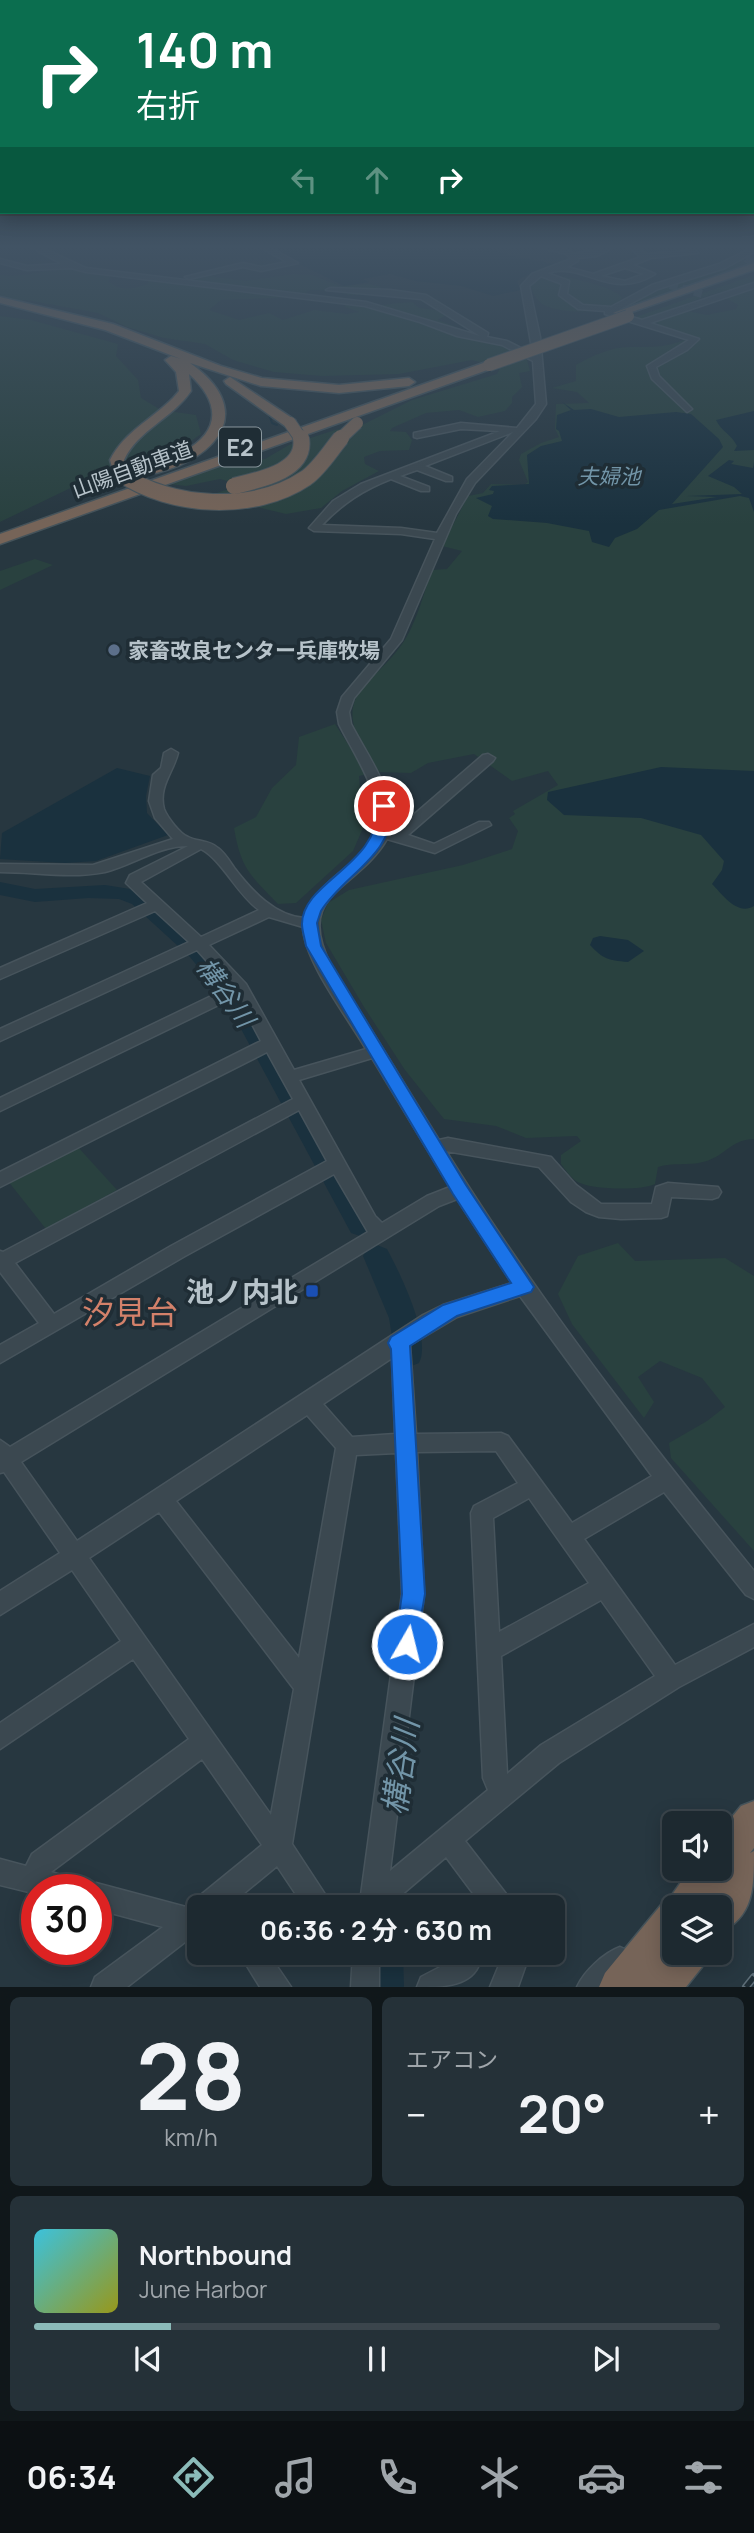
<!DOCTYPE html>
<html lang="ja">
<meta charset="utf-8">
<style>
:root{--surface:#1d2930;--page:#253138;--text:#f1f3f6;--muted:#a0a6ab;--line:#3b454c;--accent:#8bbbb9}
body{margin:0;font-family:Manrope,"Noto Sans JP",sans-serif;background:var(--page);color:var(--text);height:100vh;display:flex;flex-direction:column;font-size:26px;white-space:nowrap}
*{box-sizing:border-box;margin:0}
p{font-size:23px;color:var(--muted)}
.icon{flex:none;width:38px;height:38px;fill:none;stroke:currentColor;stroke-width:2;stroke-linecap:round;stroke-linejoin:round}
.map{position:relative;height:1987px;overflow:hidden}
.drawer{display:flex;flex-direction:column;gap:10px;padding:10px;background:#10171a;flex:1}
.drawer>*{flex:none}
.guide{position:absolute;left:0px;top:0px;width:754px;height:214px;box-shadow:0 4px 18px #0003,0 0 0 2px var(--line);background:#0b6e4f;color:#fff;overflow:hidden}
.tools{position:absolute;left:662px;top:1811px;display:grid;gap:14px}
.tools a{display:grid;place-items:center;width:70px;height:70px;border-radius:10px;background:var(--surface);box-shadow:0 4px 18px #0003,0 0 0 2px var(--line);font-size:35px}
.speed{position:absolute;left:21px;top:1874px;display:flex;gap:14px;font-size:35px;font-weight:700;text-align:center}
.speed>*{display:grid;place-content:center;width:91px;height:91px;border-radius:50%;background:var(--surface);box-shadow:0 4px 18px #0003,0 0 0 2px var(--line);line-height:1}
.speed .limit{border:10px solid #d22;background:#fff;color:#111}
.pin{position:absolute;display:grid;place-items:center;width:60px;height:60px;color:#fff;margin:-30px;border:4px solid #fff;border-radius:50%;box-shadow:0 2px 7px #0007}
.me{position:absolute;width:77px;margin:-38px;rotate:8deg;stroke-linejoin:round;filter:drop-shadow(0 0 5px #0008)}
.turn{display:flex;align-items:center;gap:24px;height:147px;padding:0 21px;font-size:32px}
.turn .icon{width:91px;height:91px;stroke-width:2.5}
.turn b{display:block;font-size:49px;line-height:60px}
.lanes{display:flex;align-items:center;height:66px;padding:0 21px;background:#0003;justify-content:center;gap:35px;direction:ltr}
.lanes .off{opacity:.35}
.big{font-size:52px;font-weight:700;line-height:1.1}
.drawer .tile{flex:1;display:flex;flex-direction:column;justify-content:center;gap:10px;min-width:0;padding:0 24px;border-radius:10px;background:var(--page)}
.drawer .dial{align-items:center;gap:0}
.dial b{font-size:91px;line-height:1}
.song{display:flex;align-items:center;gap:21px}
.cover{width:84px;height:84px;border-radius:10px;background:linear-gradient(135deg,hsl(190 70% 55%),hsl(60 70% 35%))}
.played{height:7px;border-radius:4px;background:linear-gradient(90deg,var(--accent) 20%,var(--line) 20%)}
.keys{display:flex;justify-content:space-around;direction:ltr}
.heat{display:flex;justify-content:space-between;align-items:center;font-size:38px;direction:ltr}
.drawer .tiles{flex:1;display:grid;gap:10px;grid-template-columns:1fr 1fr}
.tile:last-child{grid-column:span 2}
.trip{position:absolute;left:187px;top:1895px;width:378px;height:70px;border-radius:10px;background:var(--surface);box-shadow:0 4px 18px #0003,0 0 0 2px var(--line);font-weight:700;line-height:70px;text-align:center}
.tab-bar{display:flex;height:112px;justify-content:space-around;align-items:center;background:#0c1013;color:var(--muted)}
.tab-bar .icon{width:49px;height:49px}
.tab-bar .on{color:var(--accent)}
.tab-bar b{font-size:32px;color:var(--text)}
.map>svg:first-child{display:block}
.green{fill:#29413f}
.water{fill:#1a313e}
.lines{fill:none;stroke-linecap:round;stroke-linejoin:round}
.stream{stroke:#1a313e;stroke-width:2}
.river{fill:#1a313e;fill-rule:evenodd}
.minor-tunnel{stroke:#3d4c55;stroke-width:8;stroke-dasharray:8 4.5;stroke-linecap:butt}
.minor-casing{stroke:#47545c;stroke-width:3}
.highway-casing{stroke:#45535a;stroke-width:3}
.minor{fill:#3b4850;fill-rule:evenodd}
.highway{fill:#766458;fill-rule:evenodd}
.rail-casing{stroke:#5d6d77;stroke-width:8}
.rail{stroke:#1f2d35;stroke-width:5;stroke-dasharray:16;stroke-linecap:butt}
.highway-bridge-far1-casing{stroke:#45535a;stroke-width:14;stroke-linecap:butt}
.highway-bridge-casing{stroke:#45535a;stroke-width:18;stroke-linecap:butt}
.highway-bridge-far1{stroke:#766458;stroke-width:12}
.highway-bridge{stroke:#766458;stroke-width:16}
.route{fill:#1a73e8;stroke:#114b97;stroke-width:2}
.service-dot{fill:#5c6f8a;stroke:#1f2d35;stroke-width:2.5}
.transit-dot{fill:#1a4fb4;stroke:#1f2d35;stroke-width:2.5}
.labels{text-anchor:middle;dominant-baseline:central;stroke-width:7;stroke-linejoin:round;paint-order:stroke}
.far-street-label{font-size:21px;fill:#b7c3ca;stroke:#1f2d35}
.far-water-label{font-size:21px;font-style:italic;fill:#7295a8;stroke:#1f2d35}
.far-poi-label{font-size:21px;font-weight:bold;fill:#b7c3ca;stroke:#1f2d35;text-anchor:start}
.shield{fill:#1f2d35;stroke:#89969d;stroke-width:2}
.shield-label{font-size:23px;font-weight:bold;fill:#b7c3ca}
.water-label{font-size:26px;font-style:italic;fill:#7295a8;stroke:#1f2d35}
.near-poi-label{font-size:28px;font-weight:bold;fill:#b7c3ca;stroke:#1f2d35;text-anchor:end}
.near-neighbourhood-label{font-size:32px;fill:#d3816a;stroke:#1f2d35}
.near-water-label{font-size:32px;font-style:italic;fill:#7295a8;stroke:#1f2d35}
</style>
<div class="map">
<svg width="754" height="1987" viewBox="0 0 754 1987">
<rect width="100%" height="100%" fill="#273740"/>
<g class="green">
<path d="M754 251V262L620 309 661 285 737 259H747L746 256Z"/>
<path d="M68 268 106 273 111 275 108 281C121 292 132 289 148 284V281L183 282 208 276 246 281 294 274 312 275 340 286 369 284 382 287 374 291 385 295H347L349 291 310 290 300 297 221 300 209 310 239 320 269 313 283 320 314 310 347 314 359 312 345 307 346 302 369 306 412 302 419 308 444 311 446 315 438 320 472 333 477 339 499 344 527 360 530 371 519 373 522 387 512 397V403L505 411 478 417 459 410 426 413 392 428 390 431 406 432 412 440 409 450 380 451 364 457 365 464 379 471 342 491 321 508 286 514 236 502 198 509 186 506 189 502 241 485 220 479 186 486 168 484 240 460 265 459 289 445 335 430 364 424 412 400 497 374 500 368 472 360 399 374 322 376 274 372 233 360 205 344 164 338 127 327 98 313 27 300 0 302V275C23 278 44 270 68 268Z"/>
<path d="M545 275C560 274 615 286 622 298 611 316 559 314 542 304 536 299 533 293 530 285L534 280Z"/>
<path d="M754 275V284L710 295 642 320 633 318Z"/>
<path d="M754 288V1139C729 1140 725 1157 703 1162 688 1166 673 1162 658 1167L655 1184C642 1191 589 1190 576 1181 570 1177 565 1169 561 1164V1155L581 1141 577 1136 526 1138 496 1126 444 1119 405 1070 364 1007 326 943 321 920 328 903 349 890 463 865 512 849 518 831 509 818 515 814 513 811 558 785 548 771 512 781 474 754 428 763 411 773 377 772 359 776 363 828 353 851 296 903 278 904C250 875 241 869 234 828L256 817 272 788 296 765 299 737 335 724 352 750 362 747C335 693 371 686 400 647 416 626 423 595 432 570L447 569 462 551 442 546 468 496 483 493 491 484 524 485 528 482 519 460 521 454 541 443 559 437 555 429 556 404 589 403 577 392 552 388 576 381V365C591 356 612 347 629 347 650 347 664 348 684 340L685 337C676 329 663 330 656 322L688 311 707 315 736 309 738 305 724 297Z"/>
<path d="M0 316 31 320 118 344 116 356 138 380 141 398 161 410 196 415 201 434 173 454 134 468 108 470 0 522Z"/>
<path d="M35 559 53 565 0 590V571Z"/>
<path d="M77 1146 117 1190 46 1229 8 1181Z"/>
<path d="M618 1243 635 1261 725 1258 754 1276V1551L671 1458 669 1443 707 1421 725 1407 702 1378 660 1361 638 1377 654 1402 644 1418 572 1324 558 1294 578 1256Z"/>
</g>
<g class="water">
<path d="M263 246H481L512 256 556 264 521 278 517 282 521 290 493 296 461 286 416 281 390 274 362 279 369 282 344 286Z"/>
<path d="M562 402 574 410 591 409 619 417 676 412 691 414 719 439 723 447 672 504 717 497 687 496 742 494 734 487 708 476 729 460 734 461 731 464 753 468 754 462V512L749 498 740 496 659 510 637 529 615 538 609 547 592 542 589 531 547 523 493 519 488 516 492 506 476 498 493 494 494 491 489 490 492 486 529 484 527 455 541 446 562 441 559 431 556 429 557 415 571 410Z"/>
<path d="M754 411V450L734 451 737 446C732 435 721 431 716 420Z"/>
<path d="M661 767 754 771V906C737 916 723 895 712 884L722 870 724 861 701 835 641 818 564 815 547 800 548 792Z"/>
<path d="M117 768 150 776 146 796 147 813 168 835 96 861 65 863 0 859 2 833Z"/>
<path d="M600 936 628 940 644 951 628 962C607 960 603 959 590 945L593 938Z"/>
</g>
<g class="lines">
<path class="stream" d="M269 414 272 423 277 425"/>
<g class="river">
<path d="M0 882 35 889 105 885 130 889 146 894 206 947 248 1000 373 1226 369 1233 360 1236 351 1233 227 1003 190 957 132 904 119 899 88 898 35 902 0 895Z"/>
<path d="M377 1245 387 1249C400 1273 432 1338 419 1363L409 1367 399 1363 395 1355 389 1318 363 1256 367 1249Z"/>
<path d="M365 1953H403L404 1987H364Z"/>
</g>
<g class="minor-tunnel">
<path d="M746 258 754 264"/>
<path d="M670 285 706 295"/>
</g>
<g class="minor-casing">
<g id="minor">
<path d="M29 246H38L86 268 366 302 480 336 421 299 326 290 330 288 390 290 426 295 488 333 487 337 507 341 533 354 521 286 532 274 571 259 566 254 536 246C548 246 564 246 574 254L616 246 597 256 578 258V261L567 267 593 274 641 257 627 246H635L646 254 688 251 685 246H692L698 253 651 258 633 265 655 274C610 302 585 261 547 273L569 281 567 294 583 305 611 307 652 285 719 264 754 247V252L725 268 658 289 615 312 642 320 754 283V288L650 323 699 339 687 350 656 367 659 376 692 409 687 412 652 379 647 366 689 340 605 314V311L578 309 559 295 562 284 541 276 529 286 540 337 546 404 536 419 475 483 456 514 402 640 354 698 349 712 351 724C368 757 396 792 390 831H395L483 755 488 754 495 758 493 761 408 835 434 844 479 822H489L491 825 435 853 387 839C357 891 293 892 331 965L439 1140 448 1138 551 1157 576 1185 601 1204H652L656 1187 668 1183 718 1187 721 1192 718 1197 712 1199 671 1197 667 1216 661 1218 621 1219 599 1217 586 1212 571 1202 539 1167 446 1151C538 1299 644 1436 754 1571V1599L746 1595 664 1492 584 1539 675 1665 754 1624V1647L679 1687 559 1763 465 1841 510 1899 514 1908H484L446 1857 386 1908H356L361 1895 402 1594 396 1453 356 1455 292 1844 334 1908H305L277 1866 226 1908H200V1935H194L127 1987H91L95 1977 163 1927 96 1909V1890H85L87 1887 96 1883 186 1907 262 1845 202 1759 51 1872 81 1881 85 1890H37V1894L0 1885V1859L26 1866 32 1854 189 1739 133 1659 0 1749V1723L121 1641 72 1570 0 1615V1591L60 1553 4 1472 0 1473V1440L10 1447 368 1232 334 1174 185 1256 0 1363V1345L39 1323 0 1272V1251L3 1252 293 1099 267 1052 0 1187V1172L261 1041 237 996 0 1111V1098L230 987 197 950 0 1041V1029L189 942 155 911 0 979V968L147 903 126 883 130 875 188 846C158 846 133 865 105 872 70 879 35 872 0 872V864L93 865 173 839 155 818 149 801 153 775 161 768 164 753 171 749 178 753C173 773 158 787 164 809 167 817 180 834 188 837 198 842 209 840 218 848 225 853 230 862 235 869 252 891 275 916 304 918 309 900 323 887 337 875 350 864 367 852 374 836 389 803 353 753 339 724L337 712 342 697 391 639 435 539 401 534 314 531 309 528 333 501 361 484 500 431 461 429 417 438 414 437V433L461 423 517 428 536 404 533 361 502 345 457 336 420 322 365 306 86 272 71 268 27 270 0 263V259L27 266 62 264ZM625 268 644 274 625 281 601 276ZM513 432 467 479 437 533 401 528 322 525C343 503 363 490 391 479L421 491H429V487L400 476 417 470 446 481H452V477L425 466ZM201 849C223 861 236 893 259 910L201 937 141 882ZM269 917 303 927C304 961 348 1018 366 1049L294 1070 246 984 209 945ZM372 1058 450 1187 427 1196 382 1223 375 1216 299 1080ZM299 1110 327 1161 171 1246 54 1314 15 1263ZM457 1199 512 1283 443 1305 423 1315 77 1541 21 1462 439 1206ZM520 1296 652 1476 572 1523 508 1436 501 1433 416 1434 410 1345 457 1317ZM392 1358 395 1434 352 1437 323 1404ZM307 1415 336 1448 299 1658 176 1501ZM496 1451 518 1483 474 1506 471 1513 483 1778 488 1790 390 1871 424 1594 417 1452ZM529 1498 589 1583 499 1632 493 1518ZM159 1512 294 1689 271 1815 89 1558ZM601 1600 655 1676 541 1745 507 1774 501 1656Z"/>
<path d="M258 246H267L298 263 261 271 243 267 189 279 185 277 243 263 261 267 287 262Z"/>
<path d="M620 1947 629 1951 633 1960 629 1969 611 1987H577C584 1971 604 1953 620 1947Z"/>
<path d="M239 1953H268L291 1987H260Z"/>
<path d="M353 1953H379V1987H351Z"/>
<path d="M504 1953H530L518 1987H490Z"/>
<path d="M465 1954 474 1958 478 1967C468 1987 440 1987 417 1987L421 1977Z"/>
</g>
</g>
<g class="highway-casing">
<g id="highway">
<path d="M754 263V270L623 315 613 313Z"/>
<path d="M0 297 113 324 221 366 262 378 339 385 409 378 415 382 409 386 339 393 261 386 190 363C256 409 220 457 156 473L149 469C157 461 172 458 183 452 222 431 220 402 189 374L191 391C173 418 138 430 124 460L128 474 121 478 114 474 110 460C124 432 151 420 173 398L179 391 176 372 165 360 171 356 181 359 105 330 0 303Z"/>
<path d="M489 361 493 362V368L0 544V534Z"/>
<path d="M230 377 295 420V426H285L226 384 224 381Z"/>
<path d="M754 1801V1848L750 1853 754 1851C754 1887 754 1917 719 1933V1908H674V1953H707L702 1967 686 1987H599L605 1973 661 1905 667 1902 690 1869H719V1833L741 1806Z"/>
</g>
</g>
<use href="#minor" class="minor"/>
<use href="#highway" class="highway"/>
<g class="rail-casing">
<path id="rail" d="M746 1987 754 1977"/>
</g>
<use href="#rail" class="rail"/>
<g class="highway-bridge-far1-casing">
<g id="highway-bridge-far1">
<path d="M489 365 628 316"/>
<path d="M290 423 301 439"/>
<path d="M340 439 357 423"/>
</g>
</g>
<g class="highway-bridge-casing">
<g id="highway-bridge">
<path d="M121 474C171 508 254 513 306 478 320 468 330 451 341 438"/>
<path d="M234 486C259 480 307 471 301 438"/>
</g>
</g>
<use href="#highway-bridge-far1" class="highway-bridge-far1"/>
<use href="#highway-bridge" class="highway-bridge"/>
</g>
<linearGradient id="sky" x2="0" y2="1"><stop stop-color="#151e23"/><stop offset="0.47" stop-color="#415364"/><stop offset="1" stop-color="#415364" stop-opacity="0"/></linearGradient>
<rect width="754" height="525" fill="url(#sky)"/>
<path class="route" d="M384 802 391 806C395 855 344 874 321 911L317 923 321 946 466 1185 534 1287 531 1292 457 1316 410 1346 425 1594 415 1652 407 1655 398 1652 395 1644 402 1594 391 1349 388 1343 391 1337 443 1305 511 1283 453 1194 306 946C305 939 302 931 302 924 302 881 381 865 377 806Z"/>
<circle class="service-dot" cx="114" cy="650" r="7"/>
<rect class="transit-dot" x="305" y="1284" width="14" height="14" rx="3.5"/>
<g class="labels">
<g class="far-street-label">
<text transform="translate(132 469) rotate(-20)">山陽自動車道</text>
</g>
<g class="far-water-label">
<text x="609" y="476">夫婦池</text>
</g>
<g class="far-poi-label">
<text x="128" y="650">家畜改良センター兵庫牧場</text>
</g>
<rect class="shield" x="219" y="427.5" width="42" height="39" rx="5"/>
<g class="shield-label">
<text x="240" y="447">E2</text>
</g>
<g class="water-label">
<text transform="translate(226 992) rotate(54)">構谷川</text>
</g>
<g class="near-poi-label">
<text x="298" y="1291">池ノ内北</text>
</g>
<g class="near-neighbourhood-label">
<text x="130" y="1312">汐見台</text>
</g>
<g class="near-water-label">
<text transform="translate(400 1767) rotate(-82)">構谷川</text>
</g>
</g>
</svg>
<div class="tools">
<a><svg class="icon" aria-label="sound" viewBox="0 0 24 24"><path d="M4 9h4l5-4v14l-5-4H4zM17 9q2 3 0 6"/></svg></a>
<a><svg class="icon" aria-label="layers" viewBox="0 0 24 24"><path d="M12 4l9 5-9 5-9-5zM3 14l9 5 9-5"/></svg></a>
</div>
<div class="speed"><div class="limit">30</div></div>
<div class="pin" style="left:384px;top:806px;background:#d93025"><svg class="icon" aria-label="arrive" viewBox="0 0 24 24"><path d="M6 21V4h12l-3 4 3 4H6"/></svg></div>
<svg class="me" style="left:407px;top:1644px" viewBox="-20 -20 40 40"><circle r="17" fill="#1a73e8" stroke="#fff" stroke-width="3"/><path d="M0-11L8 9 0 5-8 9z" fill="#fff"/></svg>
<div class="trip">06:36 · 2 分 · 630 m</div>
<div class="guide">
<div class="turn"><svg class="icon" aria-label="right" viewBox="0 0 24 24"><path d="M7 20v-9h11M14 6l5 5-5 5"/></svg><div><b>140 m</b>右折</div></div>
<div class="lanes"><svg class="icon off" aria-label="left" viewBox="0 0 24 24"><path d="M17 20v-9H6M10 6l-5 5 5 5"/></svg><svg class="icon off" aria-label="ahead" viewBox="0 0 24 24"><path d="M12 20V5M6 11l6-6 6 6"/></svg><svg class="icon" aria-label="right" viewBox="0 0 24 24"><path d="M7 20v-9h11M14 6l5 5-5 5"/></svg></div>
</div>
</div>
<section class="drawer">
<div class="tiles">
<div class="tile dial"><b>28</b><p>km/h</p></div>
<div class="tile"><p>エアコン</p>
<div class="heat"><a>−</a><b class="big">20°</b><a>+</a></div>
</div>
<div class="tile">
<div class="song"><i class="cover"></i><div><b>Northbound</b><p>June Harbor</p></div></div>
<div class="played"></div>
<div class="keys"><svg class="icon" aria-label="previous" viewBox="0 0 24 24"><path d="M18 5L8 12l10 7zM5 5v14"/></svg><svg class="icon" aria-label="pause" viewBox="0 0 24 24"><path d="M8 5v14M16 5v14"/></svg><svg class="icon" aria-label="next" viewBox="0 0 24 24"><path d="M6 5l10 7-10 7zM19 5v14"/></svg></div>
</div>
</div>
</section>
<nav class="tab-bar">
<b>06:34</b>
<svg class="icon on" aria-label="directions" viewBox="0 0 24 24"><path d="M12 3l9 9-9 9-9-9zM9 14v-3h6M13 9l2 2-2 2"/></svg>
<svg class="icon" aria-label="music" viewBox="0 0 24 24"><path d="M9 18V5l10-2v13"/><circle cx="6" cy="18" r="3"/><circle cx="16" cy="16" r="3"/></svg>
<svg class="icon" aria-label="phone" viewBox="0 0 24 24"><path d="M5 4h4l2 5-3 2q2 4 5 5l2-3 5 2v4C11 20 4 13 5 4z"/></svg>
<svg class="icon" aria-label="climate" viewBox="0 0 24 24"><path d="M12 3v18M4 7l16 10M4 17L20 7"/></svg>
<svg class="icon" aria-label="car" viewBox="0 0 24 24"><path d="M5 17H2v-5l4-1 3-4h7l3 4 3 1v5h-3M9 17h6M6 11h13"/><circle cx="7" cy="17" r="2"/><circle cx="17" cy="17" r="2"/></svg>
<svg class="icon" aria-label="filters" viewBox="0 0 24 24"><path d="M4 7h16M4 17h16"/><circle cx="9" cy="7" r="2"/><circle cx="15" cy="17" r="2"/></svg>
</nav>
